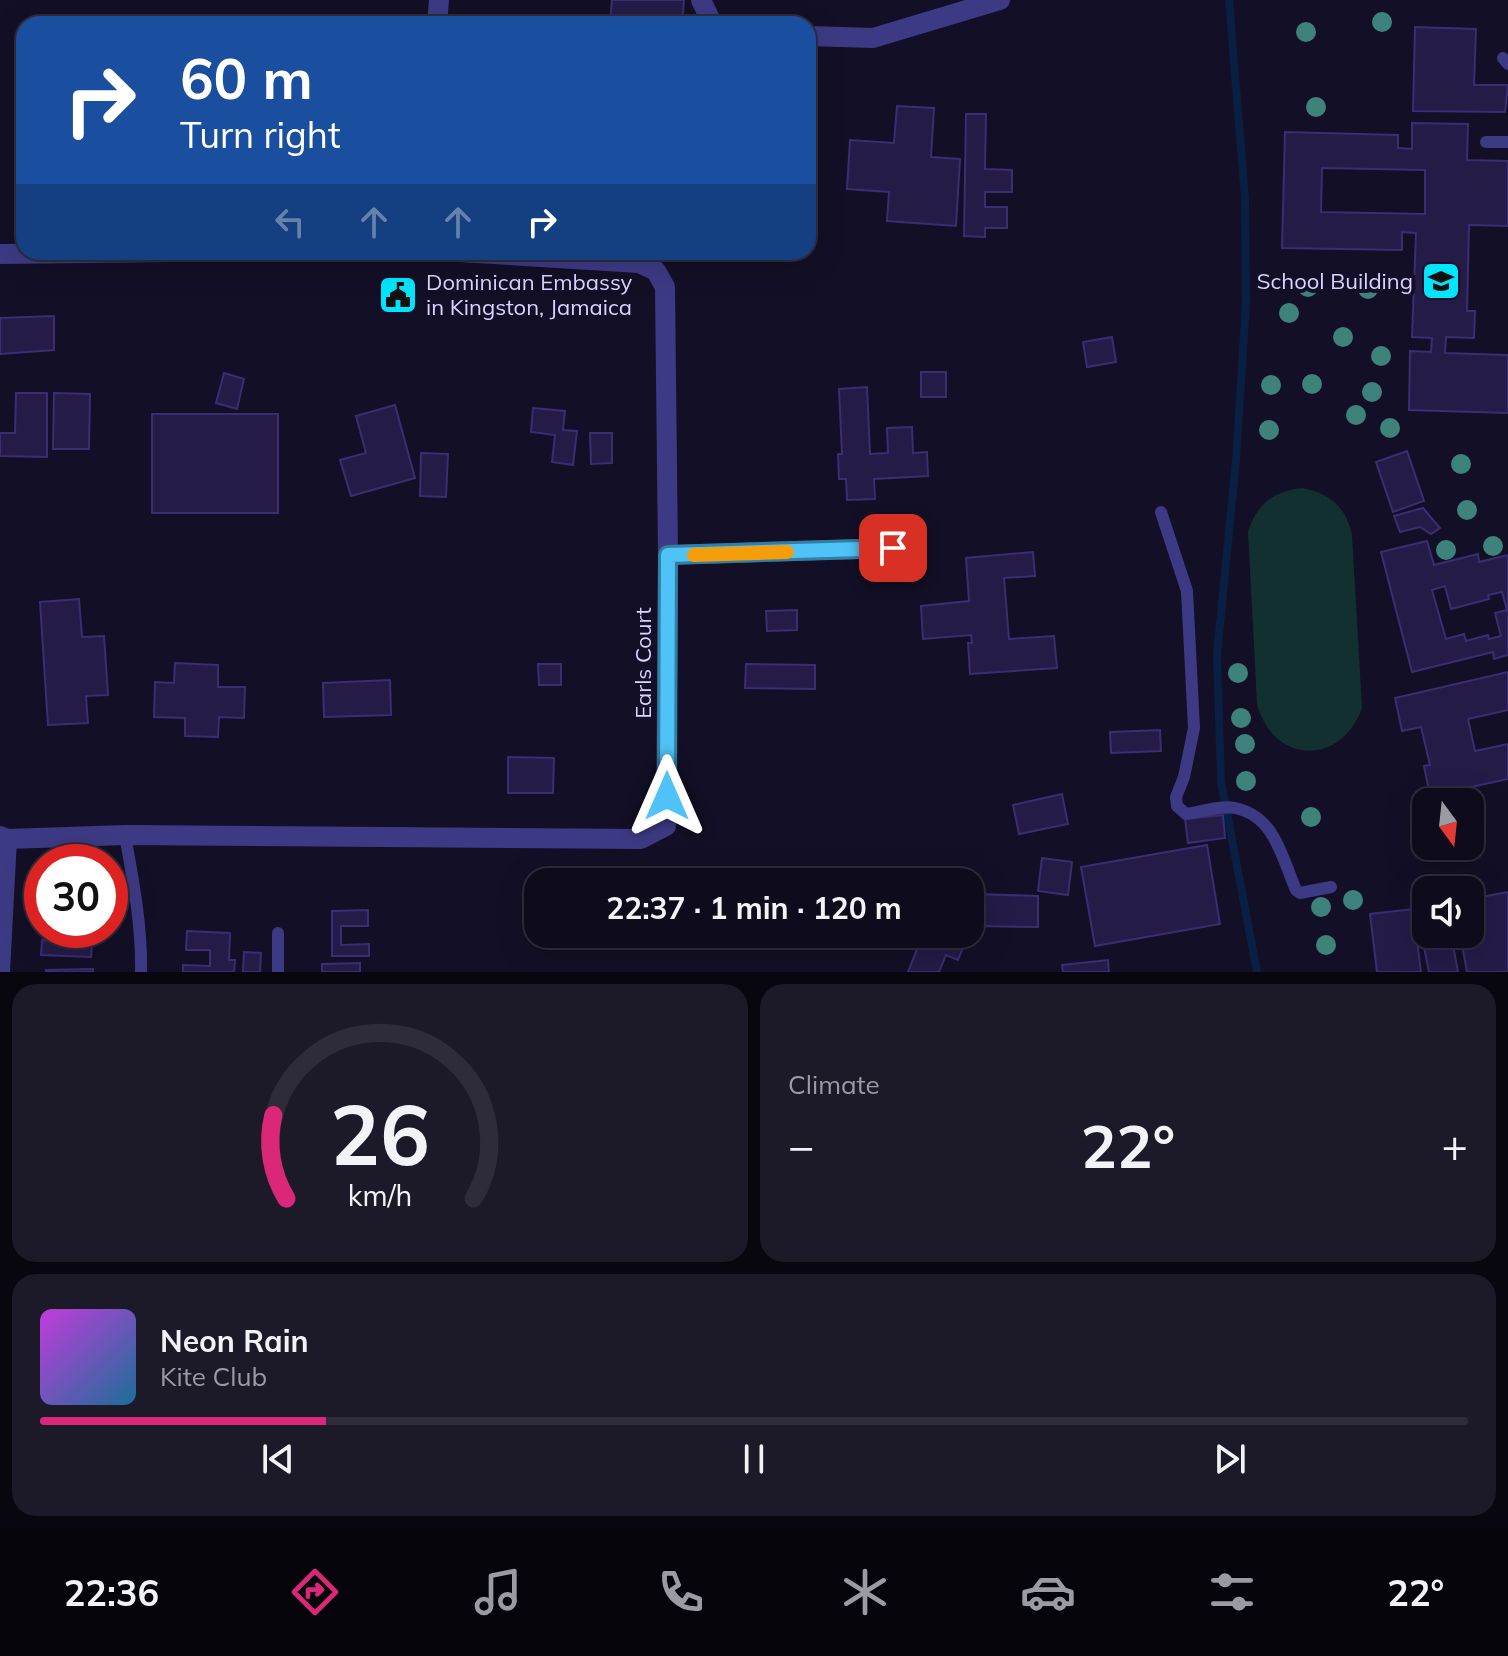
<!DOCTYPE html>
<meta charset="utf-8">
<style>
:root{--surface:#0e0b1c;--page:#1c1929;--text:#f1f3f6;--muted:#9b9ba3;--line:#2e2b3b;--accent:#db2777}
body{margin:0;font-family:Mulish,sans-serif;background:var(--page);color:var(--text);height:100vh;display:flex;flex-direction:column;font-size:30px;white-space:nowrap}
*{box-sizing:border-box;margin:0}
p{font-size:26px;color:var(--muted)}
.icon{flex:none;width:44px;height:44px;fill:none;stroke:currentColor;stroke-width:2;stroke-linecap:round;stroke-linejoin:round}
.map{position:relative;height:972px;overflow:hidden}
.panel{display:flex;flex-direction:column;gap:12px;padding:12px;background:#08060f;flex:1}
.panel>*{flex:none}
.guide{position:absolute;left:16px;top:16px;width:800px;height:244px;border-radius:24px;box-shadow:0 8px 32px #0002,0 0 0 2px var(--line);background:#1a4fa0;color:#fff;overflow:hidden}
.needle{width:52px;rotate:165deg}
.controls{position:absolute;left:1412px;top:788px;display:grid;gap:16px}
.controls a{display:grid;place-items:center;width:72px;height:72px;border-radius:16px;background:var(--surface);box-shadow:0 8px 32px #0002,0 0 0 2px var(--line);font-size:40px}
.speed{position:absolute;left:24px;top:844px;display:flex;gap:16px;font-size:40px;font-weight:700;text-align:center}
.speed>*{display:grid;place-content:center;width:104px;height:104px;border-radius:50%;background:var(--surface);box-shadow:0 8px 32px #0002,0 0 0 2px var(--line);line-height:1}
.speed .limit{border:12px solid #d22;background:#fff;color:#111}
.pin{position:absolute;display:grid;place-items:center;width:68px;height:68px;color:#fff;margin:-34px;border-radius:16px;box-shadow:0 4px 12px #0006}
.me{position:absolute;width:88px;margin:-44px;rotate:0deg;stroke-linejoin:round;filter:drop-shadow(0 0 6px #0008)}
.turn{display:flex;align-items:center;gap:28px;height:168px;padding:0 32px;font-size:36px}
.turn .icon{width:104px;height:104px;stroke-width:2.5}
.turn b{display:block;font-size:56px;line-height:68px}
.lanes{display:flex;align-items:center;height:76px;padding:0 32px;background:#0003;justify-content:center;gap:40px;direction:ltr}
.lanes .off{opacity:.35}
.big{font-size:60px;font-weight:700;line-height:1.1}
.panel .widget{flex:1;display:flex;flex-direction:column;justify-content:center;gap:12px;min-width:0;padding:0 28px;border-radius:24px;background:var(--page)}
.panel .dial{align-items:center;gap:0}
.dial svg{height:208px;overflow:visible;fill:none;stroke:var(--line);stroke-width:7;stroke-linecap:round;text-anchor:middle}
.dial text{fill:var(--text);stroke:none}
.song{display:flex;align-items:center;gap:24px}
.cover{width:96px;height:96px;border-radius:12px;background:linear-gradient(135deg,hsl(290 70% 55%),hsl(200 70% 35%))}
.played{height:8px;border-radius:4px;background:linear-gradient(90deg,var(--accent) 20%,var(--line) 20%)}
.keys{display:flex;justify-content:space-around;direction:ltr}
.heat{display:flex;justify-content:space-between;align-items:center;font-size:44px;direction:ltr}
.panel .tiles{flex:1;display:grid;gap:12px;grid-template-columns:1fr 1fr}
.widget:last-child{grid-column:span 2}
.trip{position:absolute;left:524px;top:868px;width:460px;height:80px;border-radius:24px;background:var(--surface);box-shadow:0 8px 32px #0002,0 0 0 2px var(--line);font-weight:700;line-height:80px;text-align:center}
.tabs{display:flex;height:128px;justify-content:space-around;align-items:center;background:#06040b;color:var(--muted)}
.tabs .icon{width:56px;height:56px}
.tabs .current{color:var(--accent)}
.tabs b{font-size:36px;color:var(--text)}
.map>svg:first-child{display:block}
.green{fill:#12302f}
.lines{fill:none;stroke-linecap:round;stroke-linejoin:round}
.stream{stroke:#0a1f44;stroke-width:8}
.building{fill:#241b47;stroke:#3b2d73;stroke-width:2;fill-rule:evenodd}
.lane{stroke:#3d3a85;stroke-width:12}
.street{stroke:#3d3a85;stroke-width:20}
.tree{fill:#3d827b}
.route-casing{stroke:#337fa1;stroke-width:20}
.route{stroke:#4fc3f7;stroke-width:14}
.slow{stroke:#f59e0b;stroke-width:14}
.labels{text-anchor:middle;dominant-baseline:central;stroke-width:8;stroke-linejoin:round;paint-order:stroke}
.poi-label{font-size:22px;fill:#d9d4ff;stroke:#130f26;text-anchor:end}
.street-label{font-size:22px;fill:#d9d4ff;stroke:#130f26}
</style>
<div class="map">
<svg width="1508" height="972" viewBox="0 0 1508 972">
<rect width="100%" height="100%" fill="#130f26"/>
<path class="green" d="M1302 488C1330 493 1346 507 1352 535L1362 708C1341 767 1273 764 1257 704L1248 531C1257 504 1274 491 1302 488Z"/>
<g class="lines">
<path class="stream" d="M1229 0 1245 198 1246 304 1236 460 1217 655 1221 781 1257 972"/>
</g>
<g class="building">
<path d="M612 0H684L682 24 610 22Z"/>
<path d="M1415 27 1476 29 1474 85H1508L1505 112 1413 111Z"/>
<path d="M897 106 934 108 931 157 960 159 956 226 887 221 889 192 847 189 850 140 894 143Z"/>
<path d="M966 114H986L985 169 1012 170V192H985V207H1007V228H985V237L964 236Z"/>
<path d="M1412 123 1468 124 1467 160 1508 161V226L1469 225 1467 311H1475L1474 338 1446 337 1445 353 1508 355V413L1409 410 1410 351 1431 352 1432 338 1412 337 1416 233 1402 232V250L1282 248 1285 132 1398 135V148L1412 149ZM1322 168 1425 170V214L1321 212Z"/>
<path d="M54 316V350L0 354V318Z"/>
<path d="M1112 337 1116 362 1087 367 1083 342Z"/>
<rect x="921" y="372" width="25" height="25"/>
<path d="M224 373 244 379 237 409 216 403Z"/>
<path d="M867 387 870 454 888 453 887 428 912 427 913 453 927 452 928 476 874 479 875 499 847 500 846 479H839L838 454H842L839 389Z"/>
<path d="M16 393H47V457L0 456V433H15Z"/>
<path d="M54 393 90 394 89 449H53Z"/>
<path d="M395 405 415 478 351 496 340 460 366 453 356 416Z"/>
<path d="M533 408 565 411 563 430 577 431 573 465 552 462 555 435 531 432Z"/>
<rect x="152" y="414" width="126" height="99"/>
<path d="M590 433H612V463L591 464Z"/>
<path d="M1407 451 1424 501 1393 512 1376 462Z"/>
<path d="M421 453 448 454 446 497 420 496Z"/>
<path d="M1423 508 1440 528 1431 534 1420 527 1400 532 1394 516Z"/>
<path d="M1427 541 1434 565 1478 554 1479 562 1508 555V655L1494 659 1493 652 1412 672 1381 552ZM1445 586 1451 609 1489 599 1488 595 1502 592 1507 610 1495 613 1501 636 1489 639 1488 635 1466 641 1464 634 1446 639 1432 590Z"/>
<path d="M1033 552 1035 576 1004 578 1009 639 1054 636 1057 668 970 674 968 643H972L971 635 923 639 921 606 969 601 966 558Z"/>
<path d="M79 599 82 637 104 636 108 695 86 696 88 723 48 725 40 602Z"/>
<path d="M797 610V630L767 631 766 611Z"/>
<path d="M175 663 218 665V687H245L244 718 219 717 218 737 185 736V718L154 717 155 682 174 683Z"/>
<path d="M538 664H561V685H539Z"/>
<path d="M746 664 815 665V689L745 688Z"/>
<path d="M1508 672V710L1468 719 1475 751 1508 744V779L1430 796 1424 766 1430 765 1421 727 1402 731 1395 698Z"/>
<path d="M390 680 391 715 324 717 323 683Z"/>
<path d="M1160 730 1161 751 1111 753 1110 732Z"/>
<path d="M508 757 554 758 553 793H508Z"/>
<path d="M1062 794 1068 824 1019 834 1013 805Z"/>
<path d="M1223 815 1225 838 1188 843 1185 819Z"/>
<path d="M1207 845 1220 924 1095 946 1081 867Z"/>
<path d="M1042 858 1072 862 1068 895 1038 891Z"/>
<path d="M1508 892V972H1467L1460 934H1470V899Z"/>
<path d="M974 894 1038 896V927L973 926Z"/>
<path d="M1413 909 1421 972H1377L1370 914Z"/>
<path d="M368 910V926H341V945L369 944V956H332V911Z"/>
<path d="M1426 916V934H1451L1458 972H1429L1418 917Z"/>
<path d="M64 930H93L91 957 41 955 42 940 63 941Z"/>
<path d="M187 931 230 933 229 960H235L234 972H183V965L210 966V950H186Z"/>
<path d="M923 934H936L947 938 948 934 968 935 958 960 946 955 939 972H908Z"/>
<path d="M244 952 261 953 260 972H243Z"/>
<path d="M1108 960 1109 972H1063L1062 965Z"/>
<path d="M360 963V972H322V964Z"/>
<path d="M93 969V972H46V970Z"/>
</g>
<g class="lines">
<g class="lane">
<path d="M1503 58 1508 64"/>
<path d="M1486 142H1508"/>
<path d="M1161 512 1187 591 1194 728 1184 777 1176 797 1177 806 1186 814C1200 812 1221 805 1235 808 1275 816 1282 858 1296 890L1300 893 1331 887"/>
<path d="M125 835C133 880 142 926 141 972"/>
<path d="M278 933V972"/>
</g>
<g class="street">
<path d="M701 0 711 21 715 24"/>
<path d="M437 24 439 0"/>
<path d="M808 36 873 38 1000 0"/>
<path d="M0 254 168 252"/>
<path d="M668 555 893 548"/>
<path d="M0 836 7 839 125 835 641 839 666 826 668 555 665 287 656 271 639 263 460 252"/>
<path d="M0 972 7 839"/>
</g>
</g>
<g class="tree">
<circle cx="1382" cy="22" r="10"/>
<circle cx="1306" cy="32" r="10"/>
<circle cx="1316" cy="107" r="10"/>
<circle cx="1308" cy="287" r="10"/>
<circle cx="1368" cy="289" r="10"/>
<circle cx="1289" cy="313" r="10"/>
<circle cx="1343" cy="337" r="10"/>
<circle cx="1381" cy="356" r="10"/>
<circle cx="1312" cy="384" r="10"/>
<circle cx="1271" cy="385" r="10"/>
<circle cx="1372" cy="392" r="10"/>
<circle cx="1356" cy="415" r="10"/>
<circle cx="1390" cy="428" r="10"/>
<circle cx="1269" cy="430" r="10"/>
<circle cx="1461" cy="464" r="10"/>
<circle cx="1467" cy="510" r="10"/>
<circle cx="1493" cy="546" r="10"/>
<circle cx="1446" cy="550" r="10"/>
<circle cx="1238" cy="673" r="10"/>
<circle cx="1241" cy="718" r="10"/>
<circle cx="1245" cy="744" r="10"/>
<circle cx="1246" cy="781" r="10"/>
<circle cx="1311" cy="817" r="10"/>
<circle cx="1353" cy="900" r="10"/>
<circle cx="1321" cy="907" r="10"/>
<circle cx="1326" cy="945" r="10"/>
</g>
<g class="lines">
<g class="route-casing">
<path id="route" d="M667 796 668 555 893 548"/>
</g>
<use href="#route" class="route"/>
<path class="slow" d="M694 555 787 552"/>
</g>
<defs>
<g id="school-square" transform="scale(2)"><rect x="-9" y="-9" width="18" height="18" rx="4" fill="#00e5ff" stroke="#130f26"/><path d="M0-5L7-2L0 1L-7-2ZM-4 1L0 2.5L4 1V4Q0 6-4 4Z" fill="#111"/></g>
<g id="civic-square" transform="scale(2)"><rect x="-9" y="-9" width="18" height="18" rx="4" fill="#00e5ff" stroke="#130f26"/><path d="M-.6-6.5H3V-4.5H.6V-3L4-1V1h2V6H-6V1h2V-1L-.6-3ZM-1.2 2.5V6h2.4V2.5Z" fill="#111"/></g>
</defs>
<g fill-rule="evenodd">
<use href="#school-square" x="1441" y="281"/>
<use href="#civic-square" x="398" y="295"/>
</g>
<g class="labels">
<g class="poi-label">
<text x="1413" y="281">School Building</text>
<text x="426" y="282" text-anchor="start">Dominican Embassy<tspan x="426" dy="25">in Kingston, Jamaica</tspan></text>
</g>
<g class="street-label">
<text transform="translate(643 663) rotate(-90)">Earls Court</text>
</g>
</g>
</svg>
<div class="controls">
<a><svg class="needle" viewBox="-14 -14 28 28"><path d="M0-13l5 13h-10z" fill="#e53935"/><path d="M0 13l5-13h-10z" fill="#9b9ba3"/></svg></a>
<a><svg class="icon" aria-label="sound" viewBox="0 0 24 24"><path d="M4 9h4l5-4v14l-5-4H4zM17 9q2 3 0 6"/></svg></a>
</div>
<div class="speed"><div class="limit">30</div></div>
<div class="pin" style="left:893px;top:548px;background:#d93025"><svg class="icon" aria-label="arrive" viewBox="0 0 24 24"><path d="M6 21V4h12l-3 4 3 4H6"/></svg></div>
<svg class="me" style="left:667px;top:796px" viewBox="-20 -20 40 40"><path d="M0-17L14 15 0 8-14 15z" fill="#4fc3f7" stroke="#fff" stroke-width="4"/></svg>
<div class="trip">22:37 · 1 min · 120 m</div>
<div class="guide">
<div class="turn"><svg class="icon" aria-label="right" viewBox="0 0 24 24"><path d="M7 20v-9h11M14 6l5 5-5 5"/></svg><div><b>60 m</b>Turn right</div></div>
<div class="lanes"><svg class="icon off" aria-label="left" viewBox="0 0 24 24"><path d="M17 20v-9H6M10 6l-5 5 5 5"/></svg><svg class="icon off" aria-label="ahead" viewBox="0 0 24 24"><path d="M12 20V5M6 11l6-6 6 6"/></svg><svg class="icon off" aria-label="ahead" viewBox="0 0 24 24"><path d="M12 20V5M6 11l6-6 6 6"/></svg><svg class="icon" aria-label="right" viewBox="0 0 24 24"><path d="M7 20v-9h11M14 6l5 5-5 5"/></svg></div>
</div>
</div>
<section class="panel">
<div class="tiles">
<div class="widget dial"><svg viewBox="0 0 100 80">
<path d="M14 69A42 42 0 1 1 86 69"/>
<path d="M14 69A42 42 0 0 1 9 37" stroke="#db2777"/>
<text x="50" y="56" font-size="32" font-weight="700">26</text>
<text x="50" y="72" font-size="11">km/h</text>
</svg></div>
<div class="widget"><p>Climate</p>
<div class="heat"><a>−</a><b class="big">22°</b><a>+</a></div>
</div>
<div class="widget">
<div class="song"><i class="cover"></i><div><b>Neon Rain</b><p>Kite Club</p></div></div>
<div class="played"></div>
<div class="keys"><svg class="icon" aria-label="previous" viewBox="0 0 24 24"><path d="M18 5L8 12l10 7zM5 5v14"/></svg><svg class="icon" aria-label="pause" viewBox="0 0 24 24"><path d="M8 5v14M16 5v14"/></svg><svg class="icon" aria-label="next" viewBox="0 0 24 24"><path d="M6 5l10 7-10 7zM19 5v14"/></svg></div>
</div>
</div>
</section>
<nav class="tabs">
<b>22:36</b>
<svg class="icon current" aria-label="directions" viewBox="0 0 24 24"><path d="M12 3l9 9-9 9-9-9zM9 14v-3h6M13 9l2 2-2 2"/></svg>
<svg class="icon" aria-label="music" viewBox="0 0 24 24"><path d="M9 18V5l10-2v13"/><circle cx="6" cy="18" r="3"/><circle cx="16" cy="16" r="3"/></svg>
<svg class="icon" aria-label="phone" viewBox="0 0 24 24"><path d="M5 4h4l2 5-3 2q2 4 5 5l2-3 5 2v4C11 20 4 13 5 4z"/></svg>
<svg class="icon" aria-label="climate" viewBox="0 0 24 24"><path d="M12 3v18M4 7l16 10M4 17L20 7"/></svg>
<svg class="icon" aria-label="car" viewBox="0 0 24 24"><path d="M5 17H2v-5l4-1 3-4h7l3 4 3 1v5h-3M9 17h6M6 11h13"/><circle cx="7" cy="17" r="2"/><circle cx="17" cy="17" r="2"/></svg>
<svg class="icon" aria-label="filters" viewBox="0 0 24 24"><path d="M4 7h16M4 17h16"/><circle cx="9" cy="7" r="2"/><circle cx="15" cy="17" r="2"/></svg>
<b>22°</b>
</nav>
